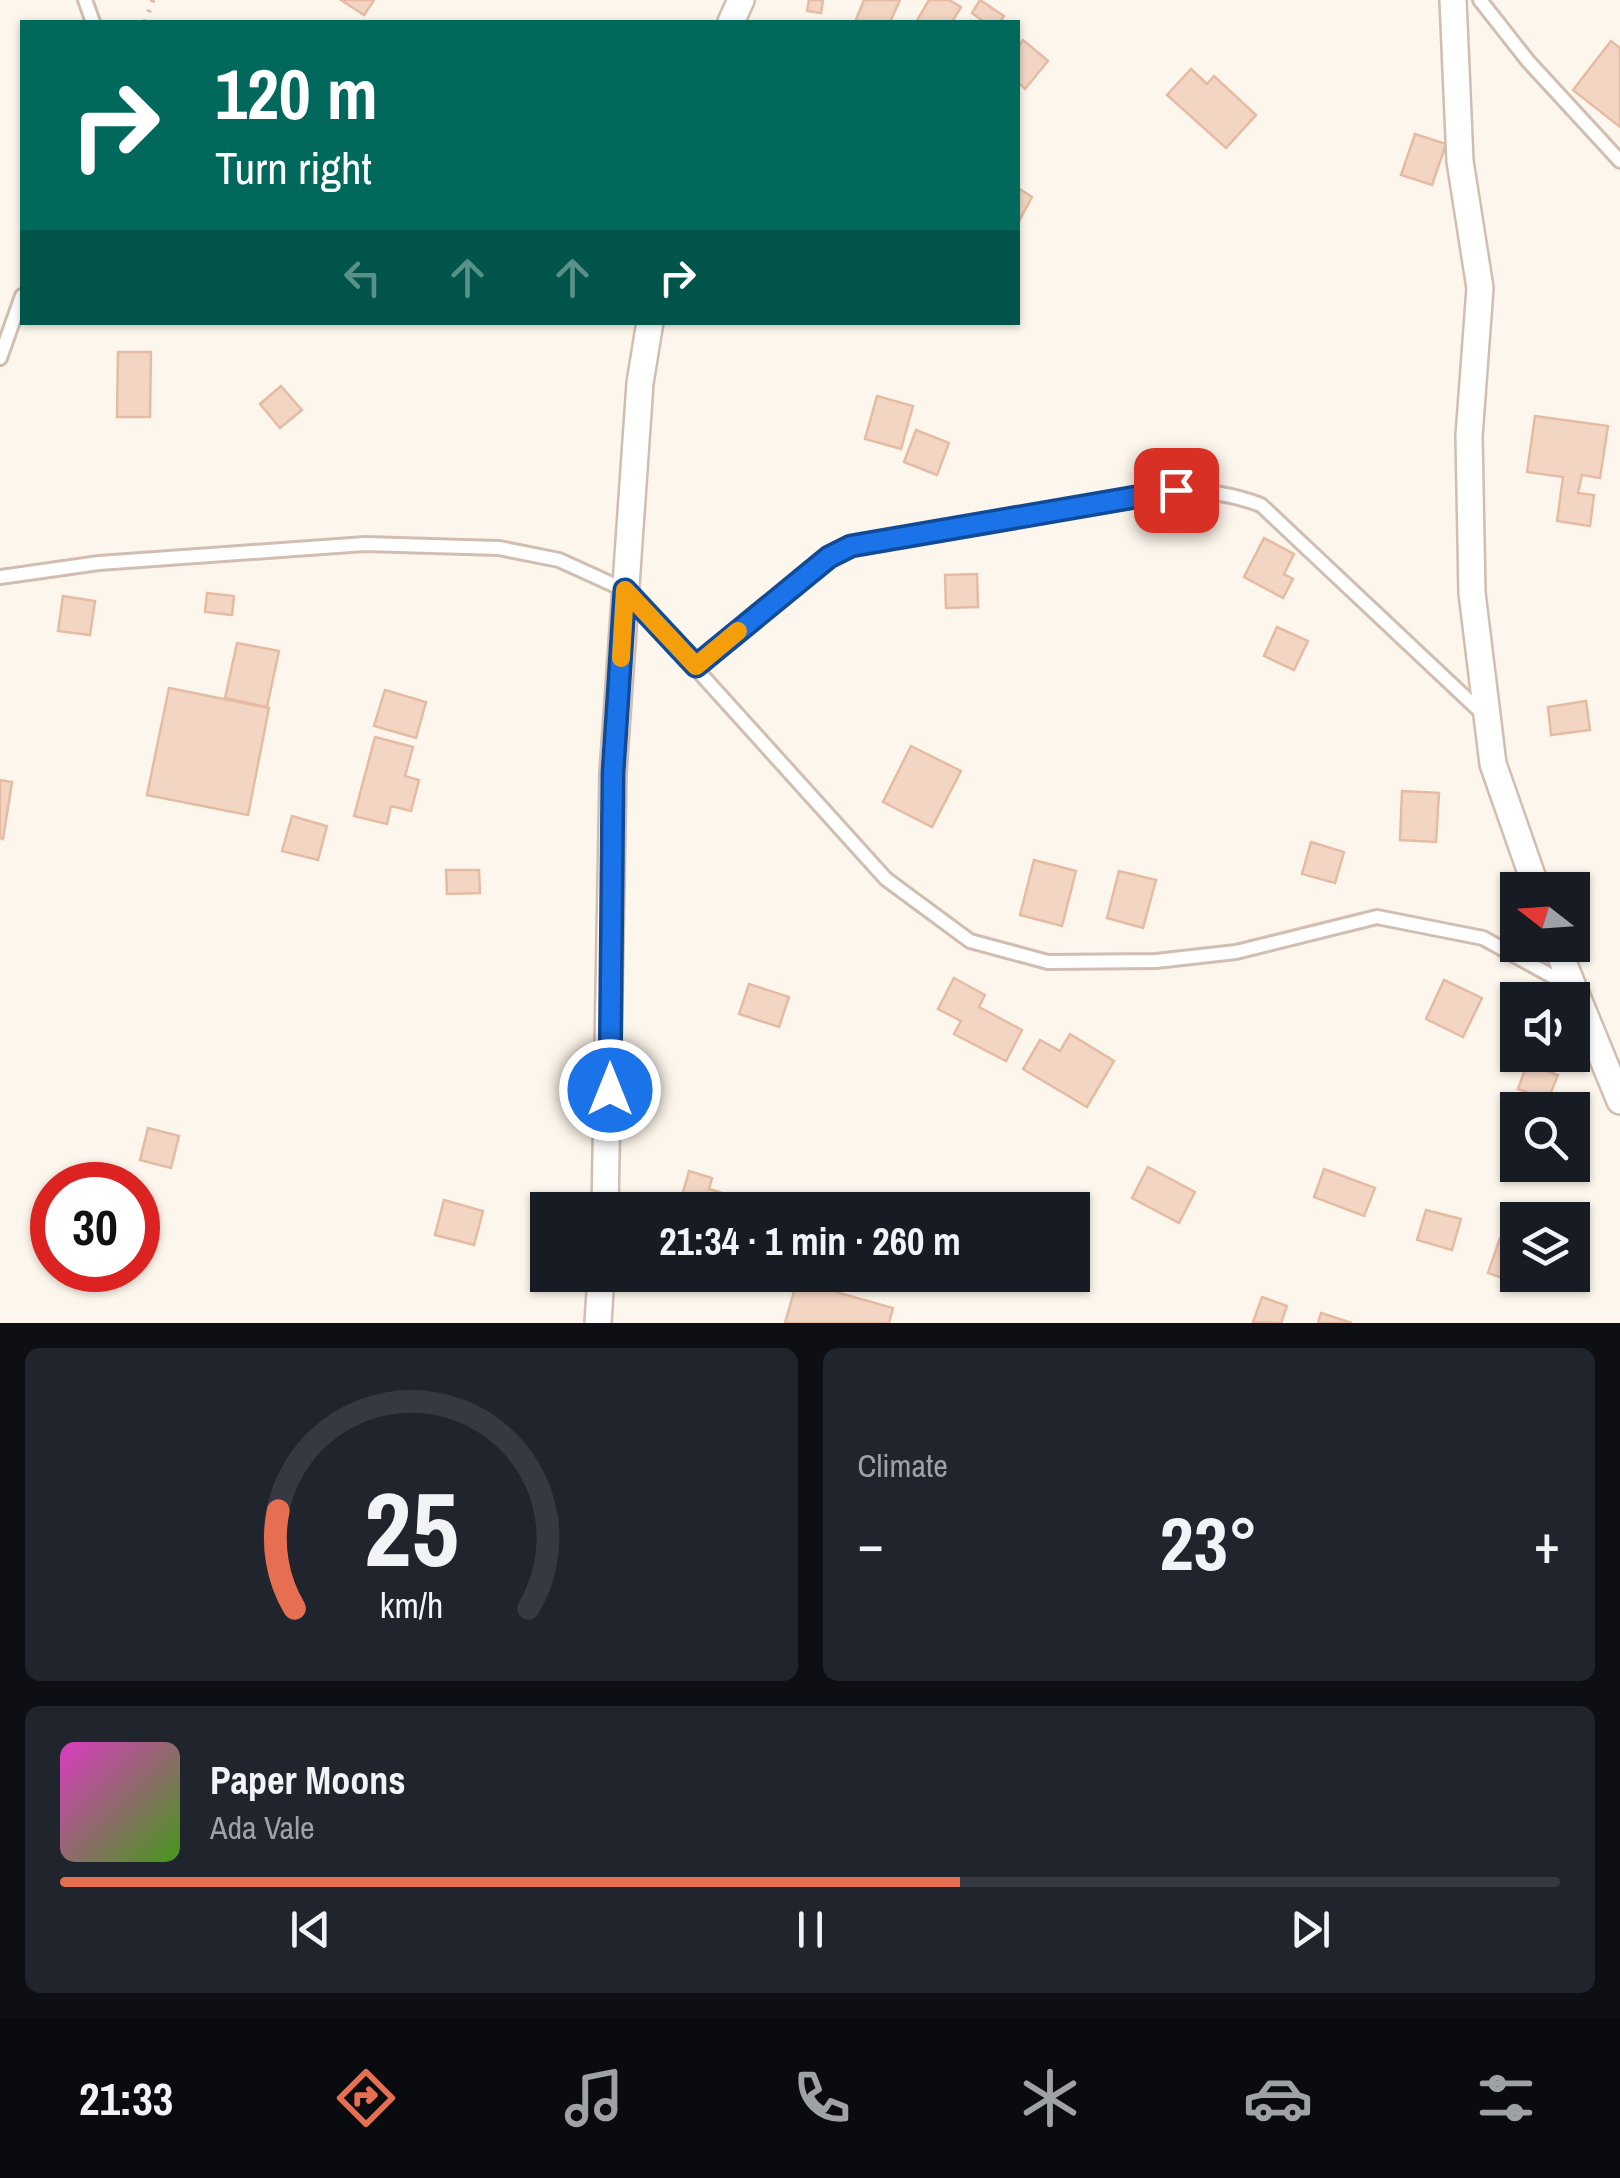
<!DOCTYPE html>
<meta charset="utf-8">
<style>
:root{--surface:#171b24;--page:#20242c;--text:#f1f3f6;--muted:#9ea1a6;--line:#363941;--accent:#e76f51}
body{margin:0;font-family:"Archivo Narrow",sans-serif;background:var(--page);color:var(--text);height:100vh;display:flex;flex-direction:column;font-size:38px;white-space:nowrap}
*{box-sizing:border-box;margin:0}
p{font-size:32px;color:var(--muted)}
.icon{flex:none;width:55px;height:55px;fill:none;stroke:currentColor;stroke-width:2;stroke-linecap:round;stroke-linejoin:round}
.map{position:relative;height:1323px;overflow:hidden}
.drawer{display:flex;flex-direction:column;gap:25px;padding:25px;background:#0d0f14;flex:1}
.drawer>*{flex:none}
.banner{position:absolute;left:20px;top:20px;width:1000px;height:305px;border-radius:0px;box-shadow:0 2px 8px #0004;background:#00695c;color:#fff;overflow:hidden}
.needle{width:65px;rotate:287deg}
.fabs{position:absolute;left:1500px;top:872px;display:grid;gap:20px}
.fabs a{display:grid;place-items:center;width:90px;height:90px;border-radius:0px;background:var(--surface);box-shadow:0 2px 8px #0004;font-size:50px}
.speed{position:absolute;left:30px;top:1162px;display:flex;gap:20px;font-size:50px;font-weight:700;text-align:center}
.speed>*{display:grid;place-content:center;width:130px;height:130px;border-radius:50%;background:var(--surface);box-shadow:0 2px 8px #0004;line-height:1}
.speed .limit{border:15px solid #d22;background:#fff;color:#111}
.pin{position:absolute;display:grid;place-items:center;width:85px;height:85px;color:#fff;margin:-42px;border-radius:20px;box-shadow:0 5px 15px #0006}
.me{position:absolute;width:110px;margin:-55px;rotate:0deg;stroke-linejoin:round;filter:drop-shadow(0 0 8px #0008)}
.turn{display:flex;align-items:center;gap:35px;height:210px;padding:0 30px;font-size:45px}
.turn .icon{width:130px;height:130px;stroke-width:2.5}
.turn b{display:block;font-size:70px;line-height:85px}
.lanes{display:flex;align-items:center;height:95px;padding:0 30px;background:#0003;justify-content:center;gap:50px;direction:ltr}
.lanes .off{opacity:.35}
.big{font-size:75px;font-weight:800;line-height:1.1}
.drawer .card{flex:1;display:flex;flex-direction:column;justify-content:center;gap:15px;min-width:0;padding:0 35px;border-radius:15px;background:var(--page)}
.drawer .dial{align-items:center;gap:0}
.dial svg{height:260px;overflow:visible;fill:none;stroke:var(--line);stroke-width:7;stroke-linecap:round;text-anchor:middle}
.dial text{fill:var(--text);stroke:none}
.song{display:flex;align-items:center;gap:30px}
.cover{width:120px;height:120px;border-radius:15px;background:linear-gradient(135deg,hsl(310 70% 55%),hsl(100 70% 35%))}
.played{height:10px;border-radius:5px;background:linear-gradient(90deg,var(--accent) 60%,var(--line) 60%)}
.keys{display:flex;justify-content:space-around;direction:ltr}
.heat{display:flex;justify-content:space-between;align-items:center;font-size:55px;direction:ltr}
.drawer .tiles{flex:1;display:grid;gap:25px;grid-template-columns:1fr 1fr}
.card:last-child{grid-column:span 2}
.trip{position:absolute;left:530px;top:1192px;width:560px;height:100px;border-radius:0px;background:var(--surface);box-shadow:0 2px 8px #0004;font-weight:800;line-height:100px;text-align:center}
.dock{display:flex;height:160px;justify-content:space-around;align-items:center;background:#090b0e;color:var(--muted)}
.dock .icon{width:70px;height:70px}
.dock .selected{color:var(--accent)}
.dock b{font-size:45px;color:var(--text)}
.map>svg:first-child{display:block}
.building{fill:#f3d5c3;stroke:#e6bba3;stroke-width:2.5}
.lines{fill:none;stroke-linecap:round;stroke-linejoin:round}
.lane-casing{stroke:#d1beb0;stroke-width:18}
.street-casing{stroke:#d1beb0;stroke-width:30}
.path{stroke:#d9b8a5;stroke-width:5;stroke-dasharray:2.5 8;stroke-linecap:butt}
.lane{stroke:#fff;stroke-width:12}
.street{stroke:#fff;stroke-width:25}
.route-casing{stroke:#114b97;stroke-width:25}
.route{stroke:#1a73e8;stroke-width:18}
.slow{stroke:#f59e0b;stroke-width:18}
</style>
<div class="map">
<svg width="1620" height="1323" viewBox="0 0 1620 1323">
<rect width="100%" height="100%" fill="#fdf6ec"/>
<g class="building">
<path d="M341 0H374L364 15Z"/>
<path d="M809 0H823L821 13 807 11Z"/>
<path d="M864 0H900L890 22H855Z"/>
<path d="M929 0H949L961 7 952 22H916Z"/>
<path d="M980 0 1004 16 1000 22H984L972 13Z"/>
<path d="M1023 40 1048 61 1025 89 1018 82V47Z"/>
<path d="M1611 41 1620 48V127L1573 90Z"/>
<path d="M1191 69 1207 84 1214 76 1256 115 1226 148 1167 95Z"/>
<path d="M1415 134 1446 144 1432 185 1401 175Z"/>
<path d="M1018 188 1032 197 1018 223Z"/>
<path d="M118 352H151L150 417H117Z"/>
<path d="M281 386 302 410 280 428 260 404Z"/>
<path d="M877 396 913 406 901 449 865 439Z"/>
<path d="M1535 416 1608 426 1600 478 1582 475 1578 493 1594 495 1590 526 1557 521 1563 477 1527 472Z"/>
<path d="M916 430 949 443 937 475 904 462Z"/>
<path d="M1264 538 1294 554 1284 574 1293 579 1283 598 1244 577Z"/>
<path d="M977 574 978 607 946 608 945 575Z"/>
<path d="M207 593 234 596 232 615 205 612Z"/>
<path d="M63 596 95 601 90 635 58 631Z"/>
<path d="M1277 627 1308 641 1294 670 1264 656Z"/>
<path d="M237 643 279 651 267 707 225 698Z"/>
<path d="M169 688 269 708 248 815 147 795Z"/>
<path d="M385 690 426 702 416 738 374 726Z"/>
<path d="M1586 701 1590 730 1551 735 1548 707Z"/>
<path d="M375 737 413 747 405 776 419 780 411 811 391 806 387 824 354 816Z"/>
<path d="M911 746 961 771 932 827 883 802Z"/>
<path d="M0 780 12 782 3 839 0 838Z"/>
<path d="M1402 791 1439 793 1436 842 1400 840Z"/>
<path d="M292 816 327 826 318 860 282 851Z"/>
<path d="M1311 842 1344 852 1335 883 1302 874Z"/>
<path d="M1034 860 1076 871 1062 926 1020 915Z"/>
<path d="M446 870H479L480 893 447 894Z"/>
<path d="M1119 871 1156 880 1143 928 1107 918Z"/>
<path d="M954 978 985 995 979 1007 1022 1030 1006 1061 954 1034 961 1021 938 1009Z"/>
<path d="M1444 980 1482 998 1463 1037 1426 1019Z"/>
<path d="M749 984 789 997 779 1027 739 1014Z"/>
<path d="M1070 1034 1114 1061 1087 1107 1023 1069 1040 1040 1060 1051Z"/>
<path d="M1527 1064 1558 1075 1548 1100 1518 1089Z"/>
<path d="M148 1128 179 1136 171 1168 140 1160Z"/>
<path d="M1148 1167 1195 1192 1179 1223 1132 1198Z"/>
<path d="M1324 1169 1375 1188 1364 1216 1314 1197Z"/>
<path d="M689 1171 712 1178 709 1189 736 1197 732 1210H678Z"/>
<path d="M444 1200 483 1211 474 1245 435 1235Z"/>
<path d="M1426 1210 1461 1219 1452 1250 1417 1240Z"/>
<path d="M1500 1238 1518 1244V1275H1543L1537 1290 1488 1273Z"/>
<path d="M797 1281 893 1308 889 1323H785Z"/>
<path d="M1262 1297 1287 1306 1281 1323 1253 1322Z"/>
<path d="M1321 1313 1352 1323H1318Z"/>
</g>
<g class="lines">
<g class="lane-casing">
<g id="lane">
<path d="M85 0 93 22"/>
<path d="M1480 0 1528 61 1620 161"/>
<path d="M0 358 22 296"/>
<path d="M0 577 99 563 365 544 499 548 559 560 625 590 886 879 970 941 1048 962 1156 961 1236 952 1377 917 1483 938 1568 985"/>
<path d="M696 666 829 557 851 546 1176 490C1207 491 1232 494 1261 505L1482 713"/>
</g>
</g>
<g class="street-casing">
<g id="street">
<path d="M1453 0 1460 161 1480 288 1469 436 1472 593 1493 764 1537 890"/>
<path d="M731 22 741 0"/>
<path d="M1556 945 1620 1101"/>
<path d="M605 1210 613 773 640 383 650 322"/>
<path d="M598 1323 601 1275"/>
</g>
</g>
<path class="path" d="M145 22 153 0"/>
<use href="#lane" class="lane"/>
<use href="#street" class="street"/>
</g>
<g class="lines">
<g class="route-casing">
<path id="route" d="M610 1090 613 773 625 590 696 666 829 557 851 546 1176 490"/>
</g>
<use href="#route" class="route"/>
<path class="slow" d="M621 658 625 590 696 666 738 631"/>
</g>
</svg>
<div class="fabs">
<a><svg class="needle" viewBox="-14 -14 28 28"><path d="M0-13l5 13h-10z" fill="#e53935"/><path d="M0 13l5-13h-10z" fill="#9ea1a6"/></svg></a>
<a><svg class="icon" aria-label="sound" viewBox="0 0 24 24"><path d="M4 9h4l5-4v14l-5-4H4zM17 9q2 3 0 6"/></svg></a>
<a><svg class="icon" aria-label="search" viewBox="0 0 24 24"><circle cx="10" cy="10" r="6"/><path d="M15 15l6 6"/></svg></a>
<a><svg class="icon" aria-label="layers" viewBox="0 0 24 24"><path d="M12 4l9 5-9 5-9-5zM3 14l9 5 9-5"/></svg></a>
</div>
<div class="speed"><div class="limit">30</div></div>
<div class="pin" style="left:1176px;top:490px;background:#d93025"><svg class="icon" aria-label="arrive" viewBox="0 0 24 24"><path d="M6 21V4h12l-3 4 3 4H6"/></svg></div>
<svg class="me" style="left:610px;top:1090px" viewBox="-20 -20 40 40"><circle r="17" fill="#1a73e8" stroke="#fff" stroke-width="3"/><path d="M0-11L8 9 0 5-8 9z" fill="#fff"/></svg>
<div class="trip">21:34 · 1 min · 260 m</div>
<div class="banner">
<div class="turn"><svg class="icon" aria-label="right" viewBox="0 0 24 24"><path d="M7 20v-9h11M14 6l5 5-5 5"/></svg><div><b>120 m</b>Turn right</div></div>
<div class="lanes"><svg class="icon off" aria-label="left" viewBox="0 0 24 24"><path d="M17 20v-9H6M10 6l-5 5 5 5"/></svg><svg class="icon off" aria-label="ahead" viewBox="0 0 24 24"><path d="M12 20V5M6 11l6-6 6 6"/></svg><svg class="icon off" aria-label="ahead" viewBox="0 0 24 24"><path d="M12 20V5M6 11l6-6 6 6"/></svg><svg class="icon" aria-label="right" viewBox="0 0 24 24"><path d="M7 20v-9h11M14 6l5 5-5 5"/></svg></div>
</div>
</div>
<section class="drawer">
<div class="tiles">
<div class="card dial"><svg viewBox="0 0 100 80">
<path d="M14 69A42 42 0 1 1 86 69"/>
<path d="M14 69A42 42 0 0 1 9 39" stroke="#e76f51"/>
<text x="50" y="56" font-size="32" font-weight="700">25</text>
<text x="50" y="72" font-size="11">km/h</text>
</svg></div>
<div class="card"><p>Climate</p>
<div class="heat"><a>−</a><b class="big">23°</b><a>+</a></div>
</div>
<div class="card">
<div class="song"><i class="cover"></i><div><b>Paper Moons</b><p>Ada Vale</p></div></div>
<div class="played"></div>
<div class="keys"><svg class="icon" aria-label="previous" viewBox="0 0 24 24"><path d="M18 5L8 12l10 7zM5 5v14"/></svg><svg class="icon" aria-label="pause" viewBox="0 0 24 24"><path d="M8 5v14M16 5v14"/></svg><svg class="icon" aria-label="next" viewBox="0 0 24 24"><path d="M6 5l10 7-10 7zM19 5v14"/></svg></div>
</div>
</div>
</section>
<nav class="dock">
<b>21:33</b>
<svg class="icon selected" aria-label="directions" viewBox="0 0 24 24"><path d="M12 3l9 9-9 9-9-9zM9 14v-3h6M13 9l2 2-2 2"/></svg>
<svg class="icon" aria-label="music" viewBox="0 0 24 24"><path d="M9 18V5l10-2v13"/><circle cx="6" cy="18" r="3"/><circle cx="16" cy="16" r="3"/></svg>
<svg class="icon" aria-label="phone" viewBox="0 0 24 24"><path d="M5 4h4l2 5-3 2q2 4 5 5l2-3 5 2v4C11 20 4 13 5 4z"/></svg>
<svg class="icon" aria-label="climate" viewBox="0 0 24 24"><path d="M12 3v18M4 7l16 10M4 17L20 7"/></svg>
<svg class="icon" aria-label="car" viewBox="0 0 24 24"><path d="M5 17H2v-5l4-1 3-4h7l3 4 3 1v5h-3M9 17h6M6 11h13"/><circle cx="7" cy="17" r="2"/><circle cx="17" cy="17" r="2"/></svg>
<svg class="icon" aria-label="filters" viewBox="0 0 24 24"><path d="M4 7h16M4 17h16"/><circle cx="9" cy="7" r="2"/><circle cx="15" cy="17" r="2"/></svg>
</nav>
